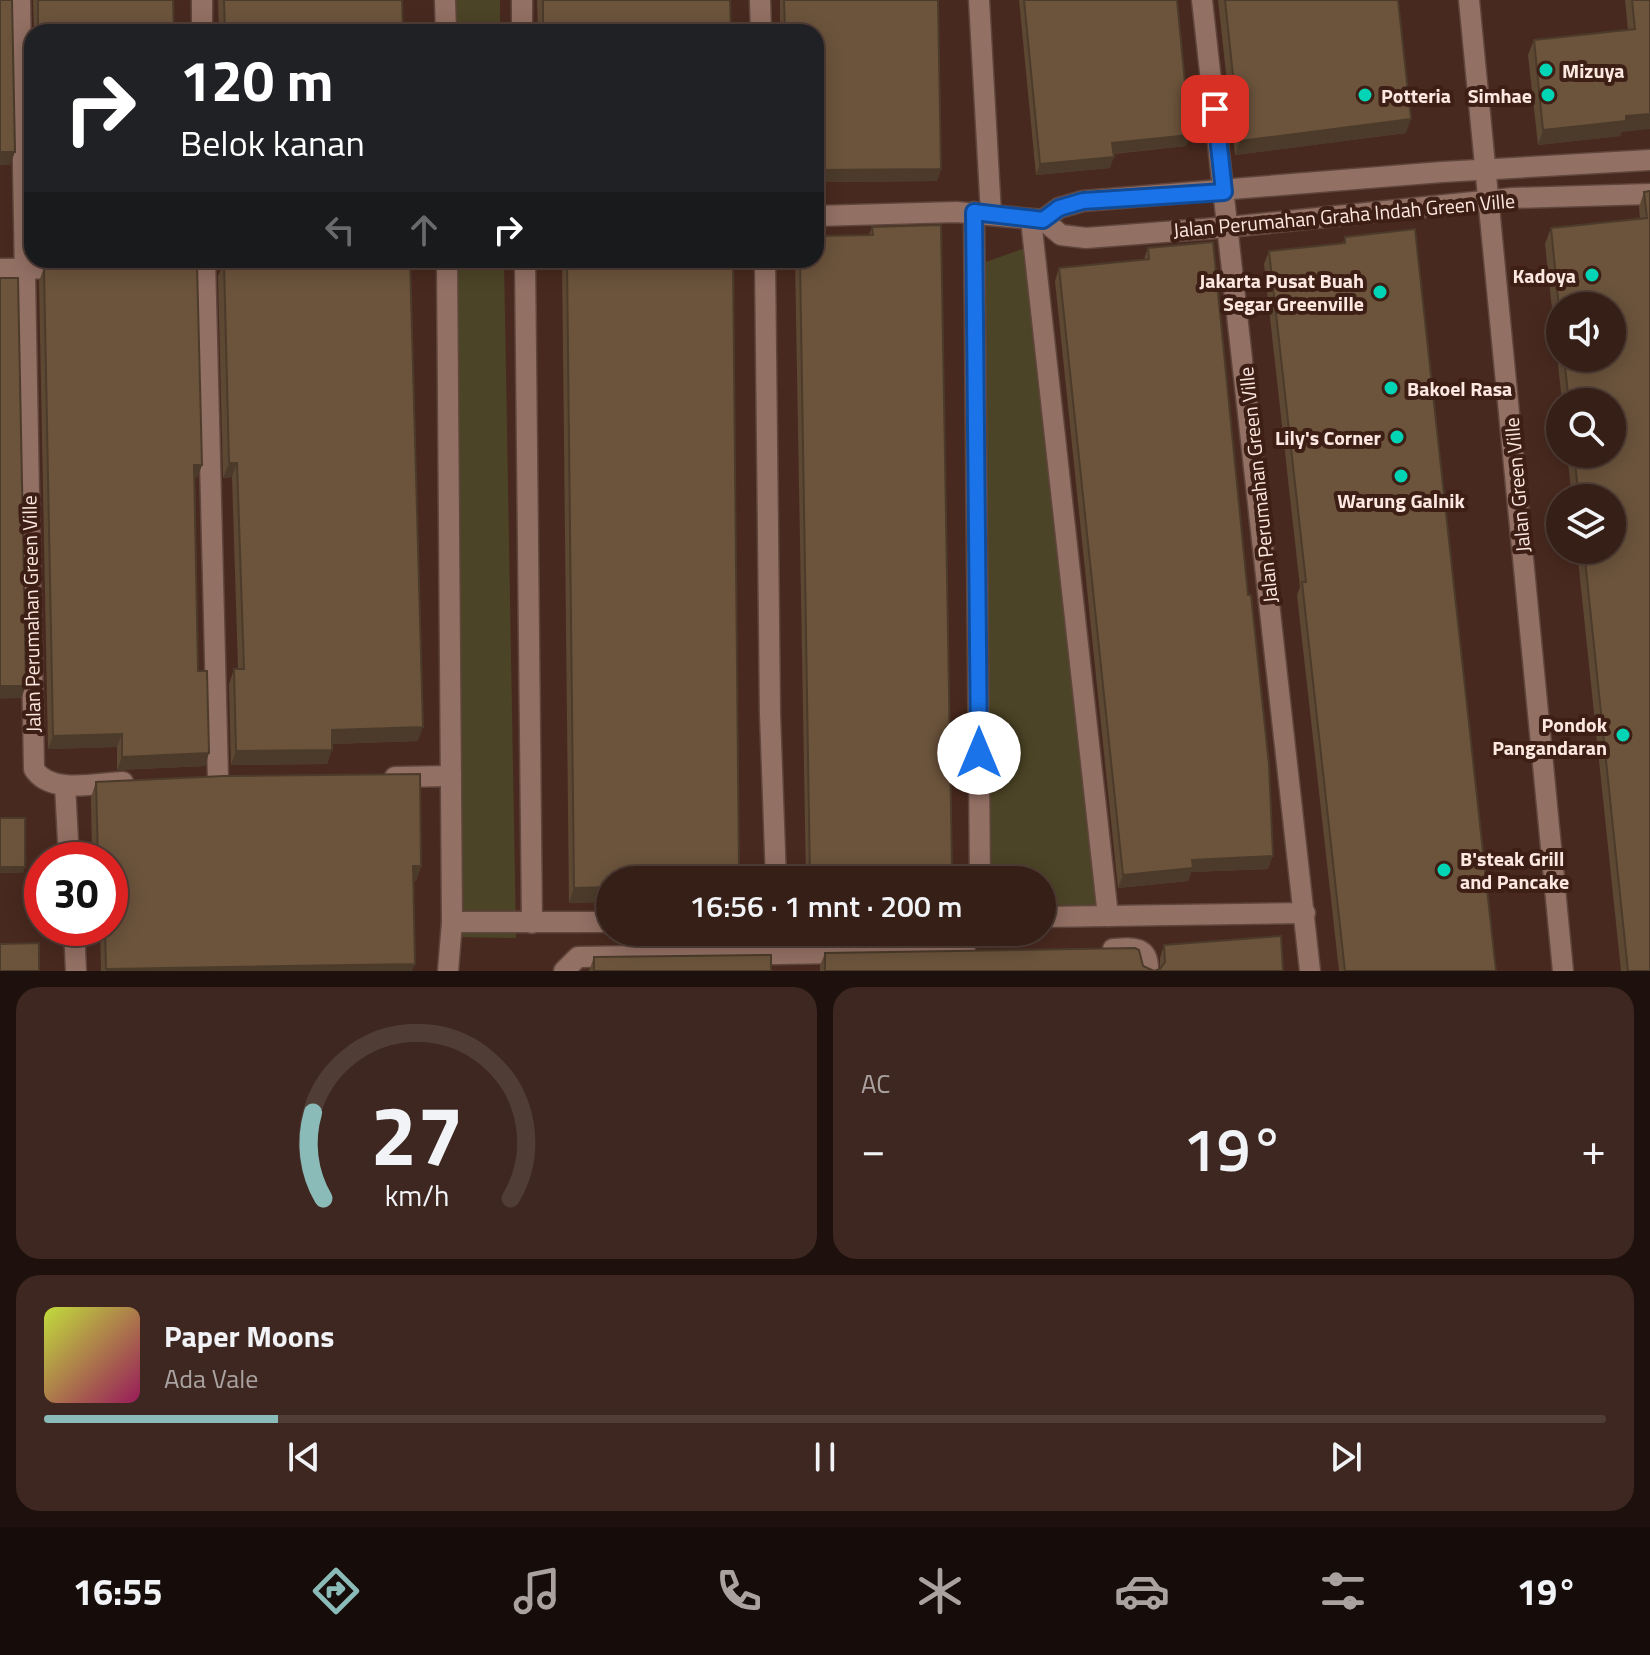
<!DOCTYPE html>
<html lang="id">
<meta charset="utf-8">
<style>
:root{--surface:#361f17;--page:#3d2720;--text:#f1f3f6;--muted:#aaa2a1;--line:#503d36;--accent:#8bbbb9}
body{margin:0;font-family:"Titillium Web",sans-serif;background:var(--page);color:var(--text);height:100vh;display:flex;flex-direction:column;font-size:30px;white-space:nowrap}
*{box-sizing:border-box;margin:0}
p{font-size:26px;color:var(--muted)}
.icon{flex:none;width:44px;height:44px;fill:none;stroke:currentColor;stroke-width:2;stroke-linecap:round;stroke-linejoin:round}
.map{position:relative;height:971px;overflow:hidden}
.panel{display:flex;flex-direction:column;gap:16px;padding:16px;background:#1e110d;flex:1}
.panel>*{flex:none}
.banner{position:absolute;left:24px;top:24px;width:800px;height:244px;border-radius:24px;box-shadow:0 4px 20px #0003,0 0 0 2px var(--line);background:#202124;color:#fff;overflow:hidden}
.fabs{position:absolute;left:1546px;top:292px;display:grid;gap:16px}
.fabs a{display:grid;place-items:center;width:80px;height:80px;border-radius:50%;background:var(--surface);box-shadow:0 4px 20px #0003,0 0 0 2px var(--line);font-size:40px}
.speed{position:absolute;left:24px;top:842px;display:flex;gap:16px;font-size:40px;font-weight:700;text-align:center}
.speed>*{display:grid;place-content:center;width:104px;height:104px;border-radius:50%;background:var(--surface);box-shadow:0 4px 20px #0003,0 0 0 2px var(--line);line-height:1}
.speed .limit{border:12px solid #d22;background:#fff;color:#111}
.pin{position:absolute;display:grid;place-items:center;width:68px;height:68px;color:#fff;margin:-34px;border-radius:16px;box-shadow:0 4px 12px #0006}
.me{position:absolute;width:88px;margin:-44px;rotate:0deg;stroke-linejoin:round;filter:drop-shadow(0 0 6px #0008)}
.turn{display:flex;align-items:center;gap:28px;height:168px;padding:0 24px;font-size:36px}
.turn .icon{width:104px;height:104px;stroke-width:2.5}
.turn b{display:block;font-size:56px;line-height:68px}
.lanes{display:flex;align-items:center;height:76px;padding:0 24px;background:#0003;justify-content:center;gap:40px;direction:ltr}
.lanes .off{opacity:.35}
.big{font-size:60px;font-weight:600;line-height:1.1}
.panel .tile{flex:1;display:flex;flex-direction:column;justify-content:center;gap:12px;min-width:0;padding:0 28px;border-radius:24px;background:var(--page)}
.panel .dial{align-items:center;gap:0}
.dial svg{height:208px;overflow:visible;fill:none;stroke:var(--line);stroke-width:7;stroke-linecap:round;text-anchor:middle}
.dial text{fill:var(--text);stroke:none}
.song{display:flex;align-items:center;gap:24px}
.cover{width:96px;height:96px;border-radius:12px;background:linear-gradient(135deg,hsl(70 70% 55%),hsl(330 70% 35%))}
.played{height:8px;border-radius:4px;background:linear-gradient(90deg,var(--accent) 15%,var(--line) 15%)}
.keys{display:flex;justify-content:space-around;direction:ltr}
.heat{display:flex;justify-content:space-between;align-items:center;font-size:44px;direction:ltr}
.panel .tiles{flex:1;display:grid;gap:16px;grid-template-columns:1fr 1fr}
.tile:last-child{grid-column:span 2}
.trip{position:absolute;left:596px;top:866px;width:460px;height:80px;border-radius:40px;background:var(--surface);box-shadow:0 4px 20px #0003,0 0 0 2px var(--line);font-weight:600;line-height:80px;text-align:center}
.tabs{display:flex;height:128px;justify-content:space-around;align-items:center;background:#160c09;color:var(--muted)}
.tabs .icon{width:56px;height:56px}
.tabs .selected{color:var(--accent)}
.tabs b{font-size:36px;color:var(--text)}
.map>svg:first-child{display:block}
.green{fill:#4c4426}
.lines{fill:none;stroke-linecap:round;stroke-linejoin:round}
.minor-casing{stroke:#5f453c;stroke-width:23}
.tertiary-casing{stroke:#5f453c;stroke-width:23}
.minor{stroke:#937064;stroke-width:20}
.tertiary{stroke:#937064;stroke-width:20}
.wall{fill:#5d4834;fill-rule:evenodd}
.shaded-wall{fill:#4c3b2a}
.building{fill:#6c543c;stroke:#4c3b2a;stroke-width:2}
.route-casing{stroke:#114b97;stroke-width:20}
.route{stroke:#1a73e8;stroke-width:14}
.poi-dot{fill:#01d5b6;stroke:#3d1f15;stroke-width:3}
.labels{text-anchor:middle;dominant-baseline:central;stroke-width:8;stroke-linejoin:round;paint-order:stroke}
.poi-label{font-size:20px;font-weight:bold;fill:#fde8e1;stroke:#3d1f15;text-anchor:end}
.street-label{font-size:20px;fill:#fde8e1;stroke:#3d1f15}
</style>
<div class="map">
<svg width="1650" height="971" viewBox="0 0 1650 971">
<rect width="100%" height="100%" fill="#48291f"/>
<g class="green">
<rect x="450" y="0" width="50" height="32"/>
<path d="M1033 245 1098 905H1042V880H983L975 266Z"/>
<path d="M451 260H504L516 938 453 937Z"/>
</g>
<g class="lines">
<g class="minor-casing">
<g id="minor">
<path d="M20 0 34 769C50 795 97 783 123 782"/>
<path d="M202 0V32"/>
<path d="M445 0 446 32"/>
<path d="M522 0V32"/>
<path d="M760 0 761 32"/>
<path d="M979 0 991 214"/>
<path d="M1202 0 1310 971"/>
<path d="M974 212 980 880"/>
<path d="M816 216 957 212 1043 220 1059 208 1083 201 1442 172 1650 160"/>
<path d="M1031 220 1108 916"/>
<path d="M1043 220 1061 235 1086 238 1229 227 1513 198 1650 194"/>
<path d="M205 260 218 778"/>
<path d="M447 260 452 922 448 971"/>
<path d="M525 260 532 923"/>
<path d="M765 260 770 714 776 880"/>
<path d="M0 269 68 268"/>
<path d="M395 777 451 776"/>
<path d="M65 785 69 860"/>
<path d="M1042 917 1305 913"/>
<path d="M452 922H610"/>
<path d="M74 928 76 971"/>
<path d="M1113 949C1133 948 1149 945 1148 971"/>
<path d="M564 971 578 957 965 951"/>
</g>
</g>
<g class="tertiary-casing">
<path id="tertiary" d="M1469 0 1563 971"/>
</g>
<use href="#minor" class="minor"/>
<use href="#tertiary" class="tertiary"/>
</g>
<g class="wall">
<path d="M33 0H173L174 32H34Z"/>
<path d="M218 0H402L403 32H219Z"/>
<path d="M537 0H730L731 32H538Z"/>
<path d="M780 0H938L941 169 937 181 816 182V32H780Z"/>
<path d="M1019 0H1177L1190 135 1186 146 1113 154 1110 168 1036 175Z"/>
<path d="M1218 0H1398L1406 133 1235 155Z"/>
<path d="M1625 0H1650L1620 136 1538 145 1528 55 1534 40 1628 30Z"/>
<path d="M1650 191V971H1621L1577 550H1612V498H1572L1567 454H1612V402H1562L1545 244 1551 228 1640 219 1639 207 1644 192ZM1560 306 1612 358H1560Z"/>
<path d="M872 227 948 880H806L795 260H816L869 235Z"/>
<path d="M1345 237 1496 971H1339L1297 595 1300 587 1264 264 1269 251 1343 243Z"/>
<path d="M1148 248 1268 869 1191 872 1188 881 1118 888 1055 281 1059 268 1144 259Z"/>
<path d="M226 260H410L418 741 332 744 327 764 231 765 229 684 234 669H238L232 477 223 478 218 276 224 262H227Z"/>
<path d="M562 260H733L610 880V902L569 903Z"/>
<path d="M44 268 202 465 197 478H195L198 671 205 766 117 770V747L48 749 39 281Z"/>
<path d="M96 782 421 866 416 881H413L412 971H101L100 928H110V860H92L91 797Z"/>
<path d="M1164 945 1283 971H820V966L825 953 1143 966 1154 971 1160 969V958Z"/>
<path d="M594 957 771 971H589Z"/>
</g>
<g class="shaded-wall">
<path d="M646 28 644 32H542L543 29Z"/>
<path d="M1650 114V129L1622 132 1620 136 1538 145 1543 130Z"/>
<path d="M1411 119 1406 133 1235 155 1240 141Z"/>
<path d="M1190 135 1186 146 1108 154 1112 143Z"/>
<path d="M0 152H15L10 165H0Z"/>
<path d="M1114 157 1110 168 1036 175 1040 164Z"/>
<path d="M941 169 937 181 816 182V170Z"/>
<path d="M229 463H237L232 477 223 478Z"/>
<path d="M194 465H202L197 478H190Z"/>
<path d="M0 686H26L21 698 0 699Z"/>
<path d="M423 727 418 741 326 744 332 730Z"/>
<path d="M122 734 117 747 48 749 53 736Z"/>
<path d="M332 750 327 764 231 765 236 751Z"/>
<path d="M209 753 205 766 117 770 122 757Z"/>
<path d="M1273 856 1268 869 1191 872 1188 881 1118 888 1123 875 1192 860Z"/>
<path d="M413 866H421L416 881H408Z"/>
<path d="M0 867H25L23 873H0Z"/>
<path d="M952 868 948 880H875L879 869Z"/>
<path d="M739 872 736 880H646L649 873Z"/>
<path d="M610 887V902L569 903 574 888Z"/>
<path d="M415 964 412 971H106V969Z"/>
</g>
<g class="building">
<path d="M0 0H12L15 152H0Z"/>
<path d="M38 0H173L174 32H38Z"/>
<path d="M224 0H402L403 32H225Z"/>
<path d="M543 0H730L731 32H646V28L543 29Z"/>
<path d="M784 0H938L941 169 816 170V32H785Z"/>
<path d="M1024 0H1177L1190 135 1112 143 1114 157 1040 164Z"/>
<path d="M1225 0H1398L1411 119 1240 141Z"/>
<path d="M1632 0H1650V114L1626 116V121L1543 130 1534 40 1635 29Z"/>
<path d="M1650 191V971H1628L1584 550H1612V498H1579L1574 454H1612V402H1569L1564 358H1612V306H1560V318L1551 228 1647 218 1644 192Z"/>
<path d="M941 225 952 868 879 869V880H810L800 260H816V236L873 235 872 227Z"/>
<path d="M1415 229 1496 971H1345L1302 582H1306L1269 251 1345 243V237Z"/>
<path d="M1213 242 1248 595H1251L1269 765 1273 856 1192 860 1193 868 1123 875 1059 268 1149 259 1148 248Z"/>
<path d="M232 260H410L423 727 332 730V750L236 751 234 669H244L237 463H229L224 262H232Z"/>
<path d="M567 260H733L739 872 649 873V880H610V887L574 888Z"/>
<path d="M197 264 202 465H194L198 671H207L209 753 122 757V734L53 736 44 268Z"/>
<path d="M0 278H18L26 686H0Z"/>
<path d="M420 774 421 866H413L415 964 106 969 105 928H110V860H98L96 782 224 776Z"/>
<rect x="0" y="818" width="25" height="49"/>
<path d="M1281 936 1283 971H825V953L1135 948 1139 950 1143 966 1154 971 1160 969 1165 962 1164 945Z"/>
<path d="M39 943V971H0V944Z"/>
<path d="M771 955V971H594V957Z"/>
</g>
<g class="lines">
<g class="route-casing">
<path id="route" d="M979 753 974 212 1043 220 1059 208 1083 201 1224 192 1215 109"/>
</g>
<use href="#route" class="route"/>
</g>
<g class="poi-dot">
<circle cx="1546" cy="70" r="8"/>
<circle cx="1365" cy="95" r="8"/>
<circle cx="1548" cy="95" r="8"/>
<circle cx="1592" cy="275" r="8"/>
<circle cx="1380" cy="292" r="8"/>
<circle cx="1391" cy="388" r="8"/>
<circle cx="1397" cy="437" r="8"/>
<circle cx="1401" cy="476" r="8"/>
<circle cx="1623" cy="735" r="8"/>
<circle cx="1444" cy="870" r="8"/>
</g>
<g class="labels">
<g class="poi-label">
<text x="1562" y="70" text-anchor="start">Mizuya</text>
<text x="1381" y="95" text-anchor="start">Potteria</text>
<text x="1532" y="95">Simhae</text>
<text x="1576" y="275">Kadoya</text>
<text x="1364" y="280">Jakarta Pusat Buah<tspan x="1364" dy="23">Segar Greenville</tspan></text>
<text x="1407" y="388" text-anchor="start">Bakoel Rasa</text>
<text x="1381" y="437">Lily's Corner</text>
<text x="1401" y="500" text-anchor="middle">Warung Galnik</text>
<text x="1607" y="724">Pondok<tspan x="1607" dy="23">Pangandaran</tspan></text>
<text x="1460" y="858" text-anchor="start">B'steak Grill<tspan x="1460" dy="23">and Pancake</tspan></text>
</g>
<g class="street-label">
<text transform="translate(1344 215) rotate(-5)">Jalan Perumahan Graha Indah Green Ville</text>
<text transform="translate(1258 485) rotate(-96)">Jalan Perumahan Green Ville</text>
<text transform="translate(1517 485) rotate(-95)">Jalan Green Ville</text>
<text transform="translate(31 614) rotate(-91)">Jalan Perumahan Green Ville</text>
</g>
</g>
</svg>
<div class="fabs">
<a><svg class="icon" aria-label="sound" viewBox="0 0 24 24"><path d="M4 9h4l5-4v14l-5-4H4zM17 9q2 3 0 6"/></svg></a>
<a><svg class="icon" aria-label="search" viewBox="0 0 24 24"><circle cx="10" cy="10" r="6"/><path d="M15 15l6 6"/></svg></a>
<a><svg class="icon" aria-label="layers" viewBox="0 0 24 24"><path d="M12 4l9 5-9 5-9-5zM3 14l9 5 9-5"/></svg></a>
</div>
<div class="speed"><div class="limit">30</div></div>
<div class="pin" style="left:1215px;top:109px;background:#d93025"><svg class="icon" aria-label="arrive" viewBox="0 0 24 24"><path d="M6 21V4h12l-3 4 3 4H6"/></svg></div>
<svg class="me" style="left:979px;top:753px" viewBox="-20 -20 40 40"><circle r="19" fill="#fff"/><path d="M0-13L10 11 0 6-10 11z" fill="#1a73e8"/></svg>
<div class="trip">16:56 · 1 mnt · 200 m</div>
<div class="banner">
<div class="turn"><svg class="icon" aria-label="right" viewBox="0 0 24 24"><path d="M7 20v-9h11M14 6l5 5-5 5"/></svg><div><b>120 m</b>Belok kanan</div></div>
<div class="lanes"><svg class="icon off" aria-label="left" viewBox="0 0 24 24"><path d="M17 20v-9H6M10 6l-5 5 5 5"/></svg><svg class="icon off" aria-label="ahead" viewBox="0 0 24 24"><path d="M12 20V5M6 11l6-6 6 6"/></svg><svg class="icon" aria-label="right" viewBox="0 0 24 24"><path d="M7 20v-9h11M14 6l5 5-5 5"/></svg></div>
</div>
</div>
<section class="panel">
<div class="tiles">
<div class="tile dial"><svg viewBox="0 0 100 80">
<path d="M14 69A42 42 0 1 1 86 69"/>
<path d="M14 69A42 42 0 0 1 10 36" stroke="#8bbbb9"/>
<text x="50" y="56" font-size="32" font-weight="700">27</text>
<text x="50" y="72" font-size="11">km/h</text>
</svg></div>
<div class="tile"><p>AC</p>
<div class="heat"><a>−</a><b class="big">19°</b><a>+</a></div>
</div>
<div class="tile">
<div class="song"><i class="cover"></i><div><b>Paper Moons</b><p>Ada Vale</p></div></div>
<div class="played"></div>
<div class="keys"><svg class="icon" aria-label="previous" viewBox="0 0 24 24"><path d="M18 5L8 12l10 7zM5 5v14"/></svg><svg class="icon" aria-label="pause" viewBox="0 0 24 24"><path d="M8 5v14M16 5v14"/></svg><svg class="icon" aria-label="next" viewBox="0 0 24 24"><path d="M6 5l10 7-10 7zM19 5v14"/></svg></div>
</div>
</div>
</section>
<nav class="tabs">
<b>16:55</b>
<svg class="icon selected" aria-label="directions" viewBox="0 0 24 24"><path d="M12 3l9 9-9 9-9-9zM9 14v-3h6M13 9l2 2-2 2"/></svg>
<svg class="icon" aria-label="music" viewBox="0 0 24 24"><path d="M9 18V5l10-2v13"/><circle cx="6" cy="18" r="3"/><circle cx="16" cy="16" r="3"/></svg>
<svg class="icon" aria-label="phone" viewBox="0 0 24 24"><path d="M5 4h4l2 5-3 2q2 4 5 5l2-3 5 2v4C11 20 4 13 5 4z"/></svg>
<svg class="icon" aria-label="climate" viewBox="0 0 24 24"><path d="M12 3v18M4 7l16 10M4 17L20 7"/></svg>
<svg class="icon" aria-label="car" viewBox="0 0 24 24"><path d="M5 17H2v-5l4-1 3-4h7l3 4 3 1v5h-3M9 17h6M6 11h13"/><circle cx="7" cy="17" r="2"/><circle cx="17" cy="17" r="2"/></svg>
<svg class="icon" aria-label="filters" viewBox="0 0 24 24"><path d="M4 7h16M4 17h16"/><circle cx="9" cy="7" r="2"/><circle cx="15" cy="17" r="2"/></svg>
<b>19°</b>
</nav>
